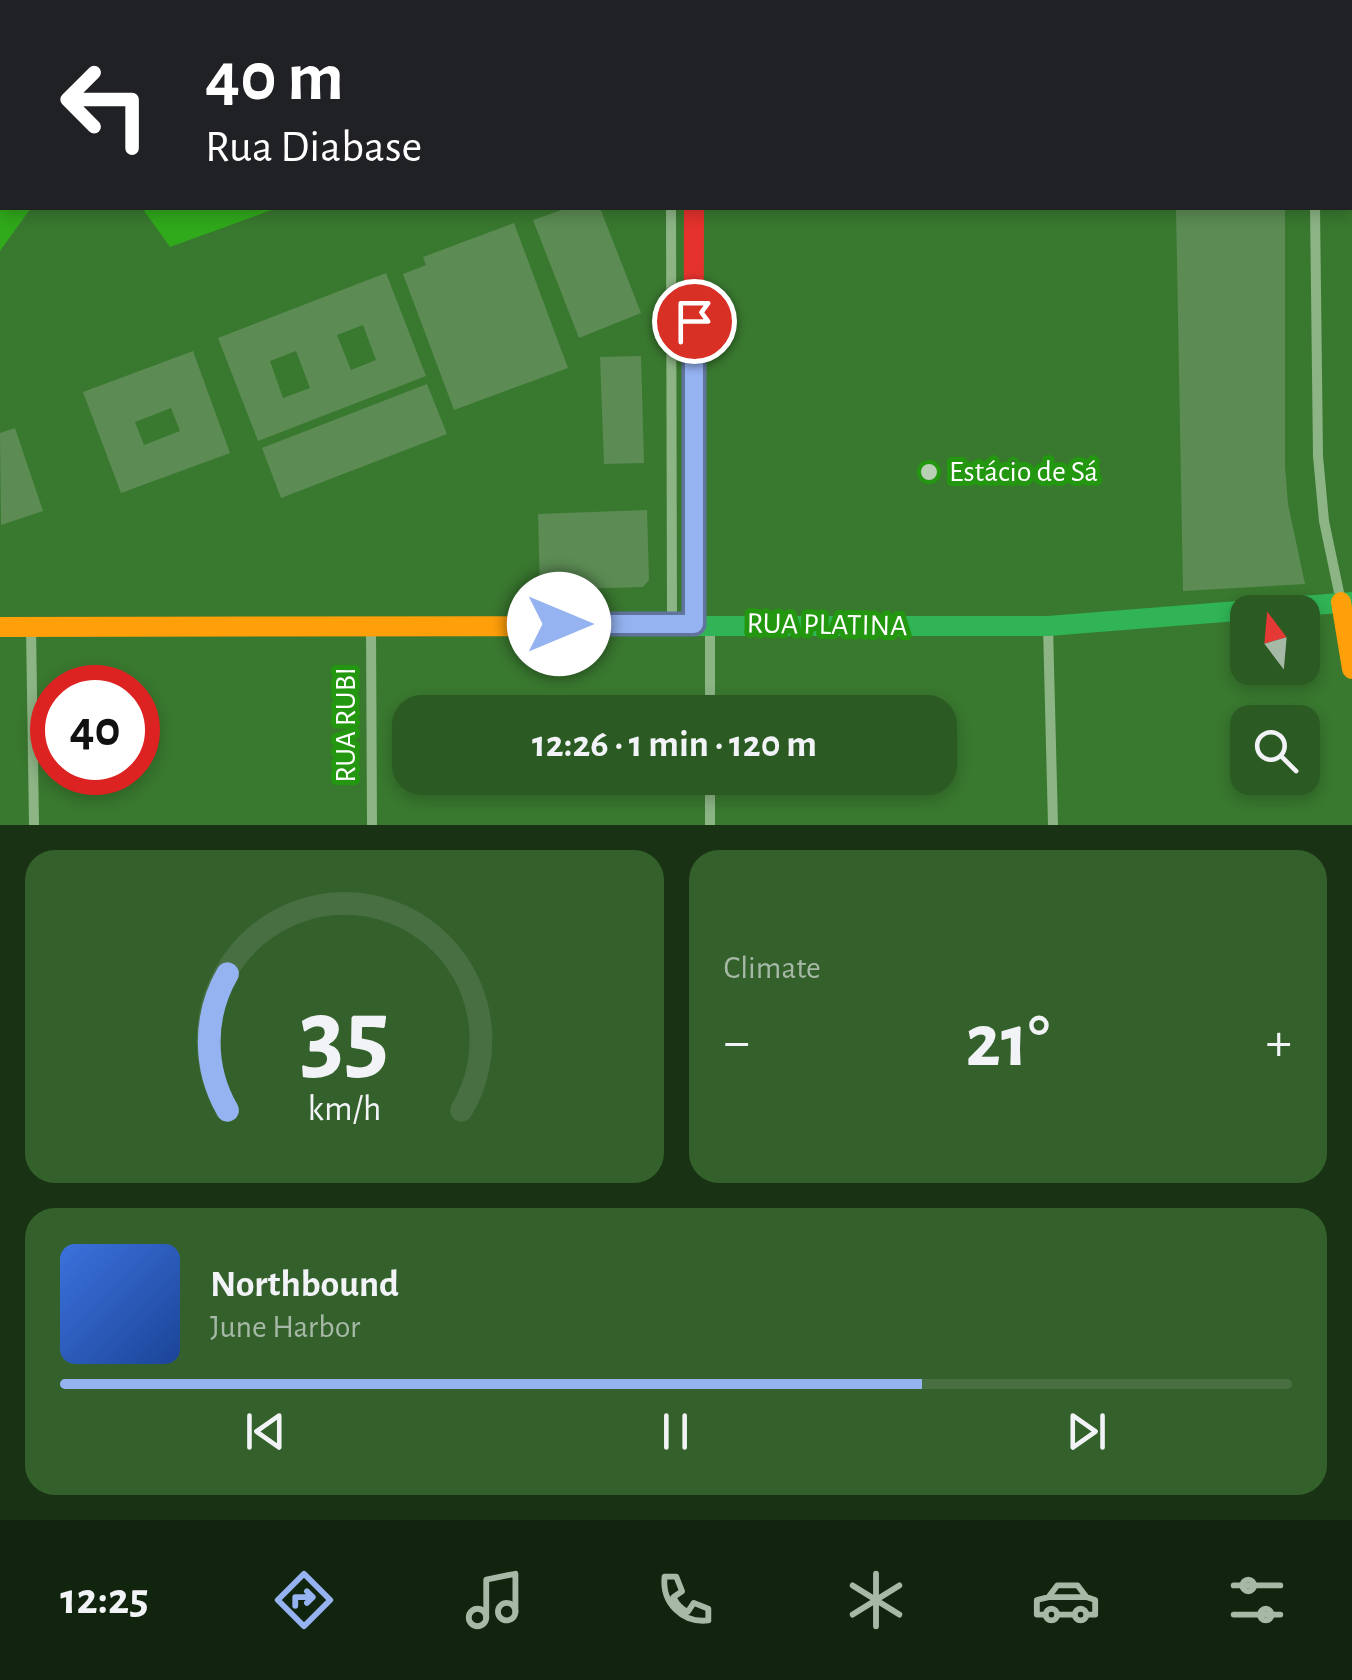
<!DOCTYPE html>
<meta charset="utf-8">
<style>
:root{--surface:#2b5a23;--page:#33602b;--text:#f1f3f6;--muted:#a6b9a6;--line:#476f41;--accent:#95b2f1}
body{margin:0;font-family:"Alegreya Sans",sans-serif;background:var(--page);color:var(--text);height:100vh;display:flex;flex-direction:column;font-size:38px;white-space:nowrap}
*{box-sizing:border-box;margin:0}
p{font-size:32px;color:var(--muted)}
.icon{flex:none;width:55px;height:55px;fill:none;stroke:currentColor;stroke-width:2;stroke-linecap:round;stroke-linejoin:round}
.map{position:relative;height:825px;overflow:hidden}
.details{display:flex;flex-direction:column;gap:25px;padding:25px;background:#183213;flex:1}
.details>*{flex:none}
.top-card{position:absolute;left:0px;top:0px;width:1352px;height:210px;box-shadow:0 5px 15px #0003;background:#202124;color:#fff;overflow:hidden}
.needle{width:65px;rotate:344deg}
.tools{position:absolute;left:1230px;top:595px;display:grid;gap:20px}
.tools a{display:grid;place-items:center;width:90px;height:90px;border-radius:20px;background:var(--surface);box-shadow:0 5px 15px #0003;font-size:50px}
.speed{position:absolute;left:30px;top:665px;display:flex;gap:20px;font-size:50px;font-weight:700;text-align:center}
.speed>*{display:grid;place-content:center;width:130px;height:130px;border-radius:50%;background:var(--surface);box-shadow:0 5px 15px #0003;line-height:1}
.speed .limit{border:15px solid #d22;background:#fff;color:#111}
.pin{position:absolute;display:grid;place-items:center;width:85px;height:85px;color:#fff;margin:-42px;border:5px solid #fff;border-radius:50%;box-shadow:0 2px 10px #0007}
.me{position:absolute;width:110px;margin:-55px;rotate:90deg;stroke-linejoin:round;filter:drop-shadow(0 0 8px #0008)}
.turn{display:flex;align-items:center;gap:35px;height:210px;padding:0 40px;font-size:45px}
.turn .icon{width:130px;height:130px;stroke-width:2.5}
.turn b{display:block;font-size:70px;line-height:85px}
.big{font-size:75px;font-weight:600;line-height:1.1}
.details .widget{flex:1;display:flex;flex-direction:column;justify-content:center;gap:15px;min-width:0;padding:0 35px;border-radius:30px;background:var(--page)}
.details .dial{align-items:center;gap:0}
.dial svg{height:260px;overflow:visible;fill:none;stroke:var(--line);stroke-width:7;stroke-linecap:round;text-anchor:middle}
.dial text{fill:var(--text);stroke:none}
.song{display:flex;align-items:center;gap:30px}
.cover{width:120px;height:120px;border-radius:15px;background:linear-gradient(135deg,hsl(220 70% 55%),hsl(220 70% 35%))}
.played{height:10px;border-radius:5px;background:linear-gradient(90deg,var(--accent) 70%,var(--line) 70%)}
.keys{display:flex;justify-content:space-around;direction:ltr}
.heat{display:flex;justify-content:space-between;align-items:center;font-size:55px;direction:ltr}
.details .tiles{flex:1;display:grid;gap:25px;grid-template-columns:1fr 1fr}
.widget:last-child{grid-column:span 2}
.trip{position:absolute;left:392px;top:695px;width:565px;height:100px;border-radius:30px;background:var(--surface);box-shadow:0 5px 15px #0003;font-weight:600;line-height:100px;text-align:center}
.dock{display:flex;height:160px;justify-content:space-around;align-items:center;background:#11240e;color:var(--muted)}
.dock .icon{width:70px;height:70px}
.dock .active{color:var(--accent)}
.dock b{font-size:45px;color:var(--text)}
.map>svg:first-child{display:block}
.green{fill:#30a91b}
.building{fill:#5c8c54;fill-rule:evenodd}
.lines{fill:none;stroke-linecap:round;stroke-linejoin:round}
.street{stroke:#8cb485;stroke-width:10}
.fast{stroke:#30b455;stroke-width:20}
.slow{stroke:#ff9f0a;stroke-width:20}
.jam{stroke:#e5322d;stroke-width:20}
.route-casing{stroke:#61749d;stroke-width:25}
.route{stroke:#95b2f1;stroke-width:18}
.poi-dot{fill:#bad0b6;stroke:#239710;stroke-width:4}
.labels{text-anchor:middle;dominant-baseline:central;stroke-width:10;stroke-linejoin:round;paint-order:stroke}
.poi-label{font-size:30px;fill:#fff;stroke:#239710;text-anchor:start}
.street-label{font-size:30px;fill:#fff;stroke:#239710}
</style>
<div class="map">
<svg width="1352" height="825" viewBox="0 0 1352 825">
<rect width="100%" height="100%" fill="#39782f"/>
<g class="green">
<path d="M0 0H633V2H2V18Z"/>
<path d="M0 31 2 208H31L0 251Z"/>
<path d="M142 208H277L170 247Z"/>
</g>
<g class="building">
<path d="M567 208H600L641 313 579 338 533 220Z"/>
<path d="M1176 208H1285V466L1288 504 1305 584 1183 591Z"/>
<path d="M514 223 568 368 454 410 403 274 426 265 423 257Z"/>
<path d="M386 273 426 376 258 441 218 338ZM363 325 376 360 351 370 337 335ZM296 351 310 388 283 398 270 361Z"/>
<path d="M193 351 230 453 121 493 83 392ZM171 408 180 431 144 445 135 422Z"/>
<path d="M641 356 644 463 604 464 600 357Z"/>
<path d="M427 384 447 434 281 498 262 448Z"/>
<path d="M15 428 43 511 1 525 0 433Z"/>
<path d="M647 510 649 580 643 587 540 590 538 514Z"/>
</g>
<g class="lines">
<g class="street">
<path d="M671 0V2"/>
<path d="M694 0V2"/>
<path d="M1306 2 1307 0"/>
<path d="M1350 90H1352"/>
<path d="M671 208 672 624"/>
<path d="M1315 208 1318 456 1324 521 1341 602"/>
<path d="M371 626 372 825"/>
<path d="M1048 626 1053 825"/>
<path d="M31 627 34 825"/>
<path d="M710 712V624"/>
<path d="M710 825V778"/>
</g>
<path class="fast" d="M613 626H1048L1352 602"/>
<g class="slow">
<path d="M1341 602 1352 669"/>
<path d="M0 627 613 626"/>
</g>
<path class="jam" d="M693 624 694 208"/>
</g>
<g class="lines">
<g class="route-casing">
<path id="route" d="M559 624H694V321"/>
</g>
<use href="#route" class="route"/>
</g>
<circle class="poi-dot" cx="929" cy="472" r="10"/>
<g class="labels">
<g class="poi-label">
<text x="949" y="472">Estácio de Sá</text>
</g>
<g class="street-label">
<text transform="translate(827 625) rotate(1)">RUA PLATINA</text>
<text transform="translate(346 725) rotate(-90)">RUA RUBI</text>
</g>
</g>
</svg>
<div class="tools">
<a><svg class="needle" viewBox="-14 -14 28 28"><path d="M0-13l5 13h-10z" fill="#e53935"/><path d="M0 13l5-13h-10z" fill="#a6b9a6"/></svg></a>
<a><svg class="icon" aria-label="search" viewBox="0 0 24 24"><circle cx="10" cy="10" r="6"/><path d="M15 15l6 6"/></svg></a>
</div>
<div class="speed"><div class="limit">40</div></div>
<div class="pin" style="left:694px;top:321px;background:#d93025"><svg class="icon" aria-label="arrive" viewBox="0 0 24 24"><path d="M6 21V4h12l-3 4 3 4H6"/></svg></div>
<svg class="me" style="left:559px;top:624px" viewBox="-20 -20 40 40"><circle r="19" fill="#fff"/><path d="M0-13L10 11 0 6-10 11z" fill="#95b2f1"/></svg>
<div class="trip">12:26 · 1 min · 120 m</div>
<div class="top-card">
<div class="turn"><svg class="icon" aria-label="left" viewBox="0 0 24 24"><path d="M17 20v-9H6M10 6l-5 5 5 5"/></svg><div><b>40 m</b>Rua Diabase</div></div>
</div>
</div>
<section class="details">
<div class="tiles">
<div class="widget dial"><svg viewBox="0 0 100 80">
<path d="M14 69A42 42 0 1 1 86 69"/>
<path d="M14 69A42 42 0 0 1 14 27" stroke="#95b2f1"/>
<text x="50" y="56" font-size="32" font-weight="700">35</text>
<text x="50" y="72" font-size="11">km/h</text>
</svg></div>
<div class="widget"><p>Climate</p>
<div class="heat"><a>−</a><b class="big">21°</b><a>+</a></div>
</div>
<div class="widget">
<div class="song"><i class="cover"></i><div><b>Northbound</b><p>June Harbor</p></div></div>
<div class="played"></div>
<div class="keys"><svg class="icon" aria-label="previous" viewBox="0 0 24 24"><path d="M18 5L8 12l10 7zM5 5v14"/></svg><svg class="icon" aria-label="pause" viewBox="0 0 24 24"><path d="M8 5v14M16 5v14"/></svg><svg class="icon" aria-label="next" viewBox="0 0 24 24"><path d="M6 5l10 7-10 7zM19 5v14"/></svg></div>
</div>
</div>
</section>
<nav class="dock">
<b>12:25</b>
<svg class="icon active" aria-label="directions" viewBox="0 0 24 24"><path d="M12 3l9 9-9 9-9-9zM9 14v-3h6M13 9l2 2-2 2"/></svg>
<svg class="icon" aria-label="music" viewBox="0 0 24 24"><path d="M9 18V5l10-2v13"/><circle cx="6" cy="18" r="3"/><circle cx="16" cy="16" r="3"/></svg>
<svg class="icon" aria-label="phone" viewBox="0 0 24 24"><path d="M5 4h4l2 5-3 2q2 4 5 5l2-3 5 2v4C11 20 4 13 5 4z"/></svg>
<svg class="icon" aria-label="climate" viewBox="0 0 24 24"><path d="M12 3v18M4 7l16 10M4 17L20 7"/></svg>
<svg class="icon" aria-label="car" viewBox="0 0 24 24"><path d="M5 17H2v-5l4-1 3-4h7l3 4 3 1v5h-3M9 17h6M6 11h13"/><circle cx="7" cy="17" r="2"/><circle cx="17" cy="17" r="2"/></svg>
<svg class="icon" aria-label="filters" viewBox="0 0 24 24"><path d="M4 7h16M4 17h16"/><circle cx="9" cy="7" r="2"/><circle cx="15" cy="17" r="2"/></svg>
</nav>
